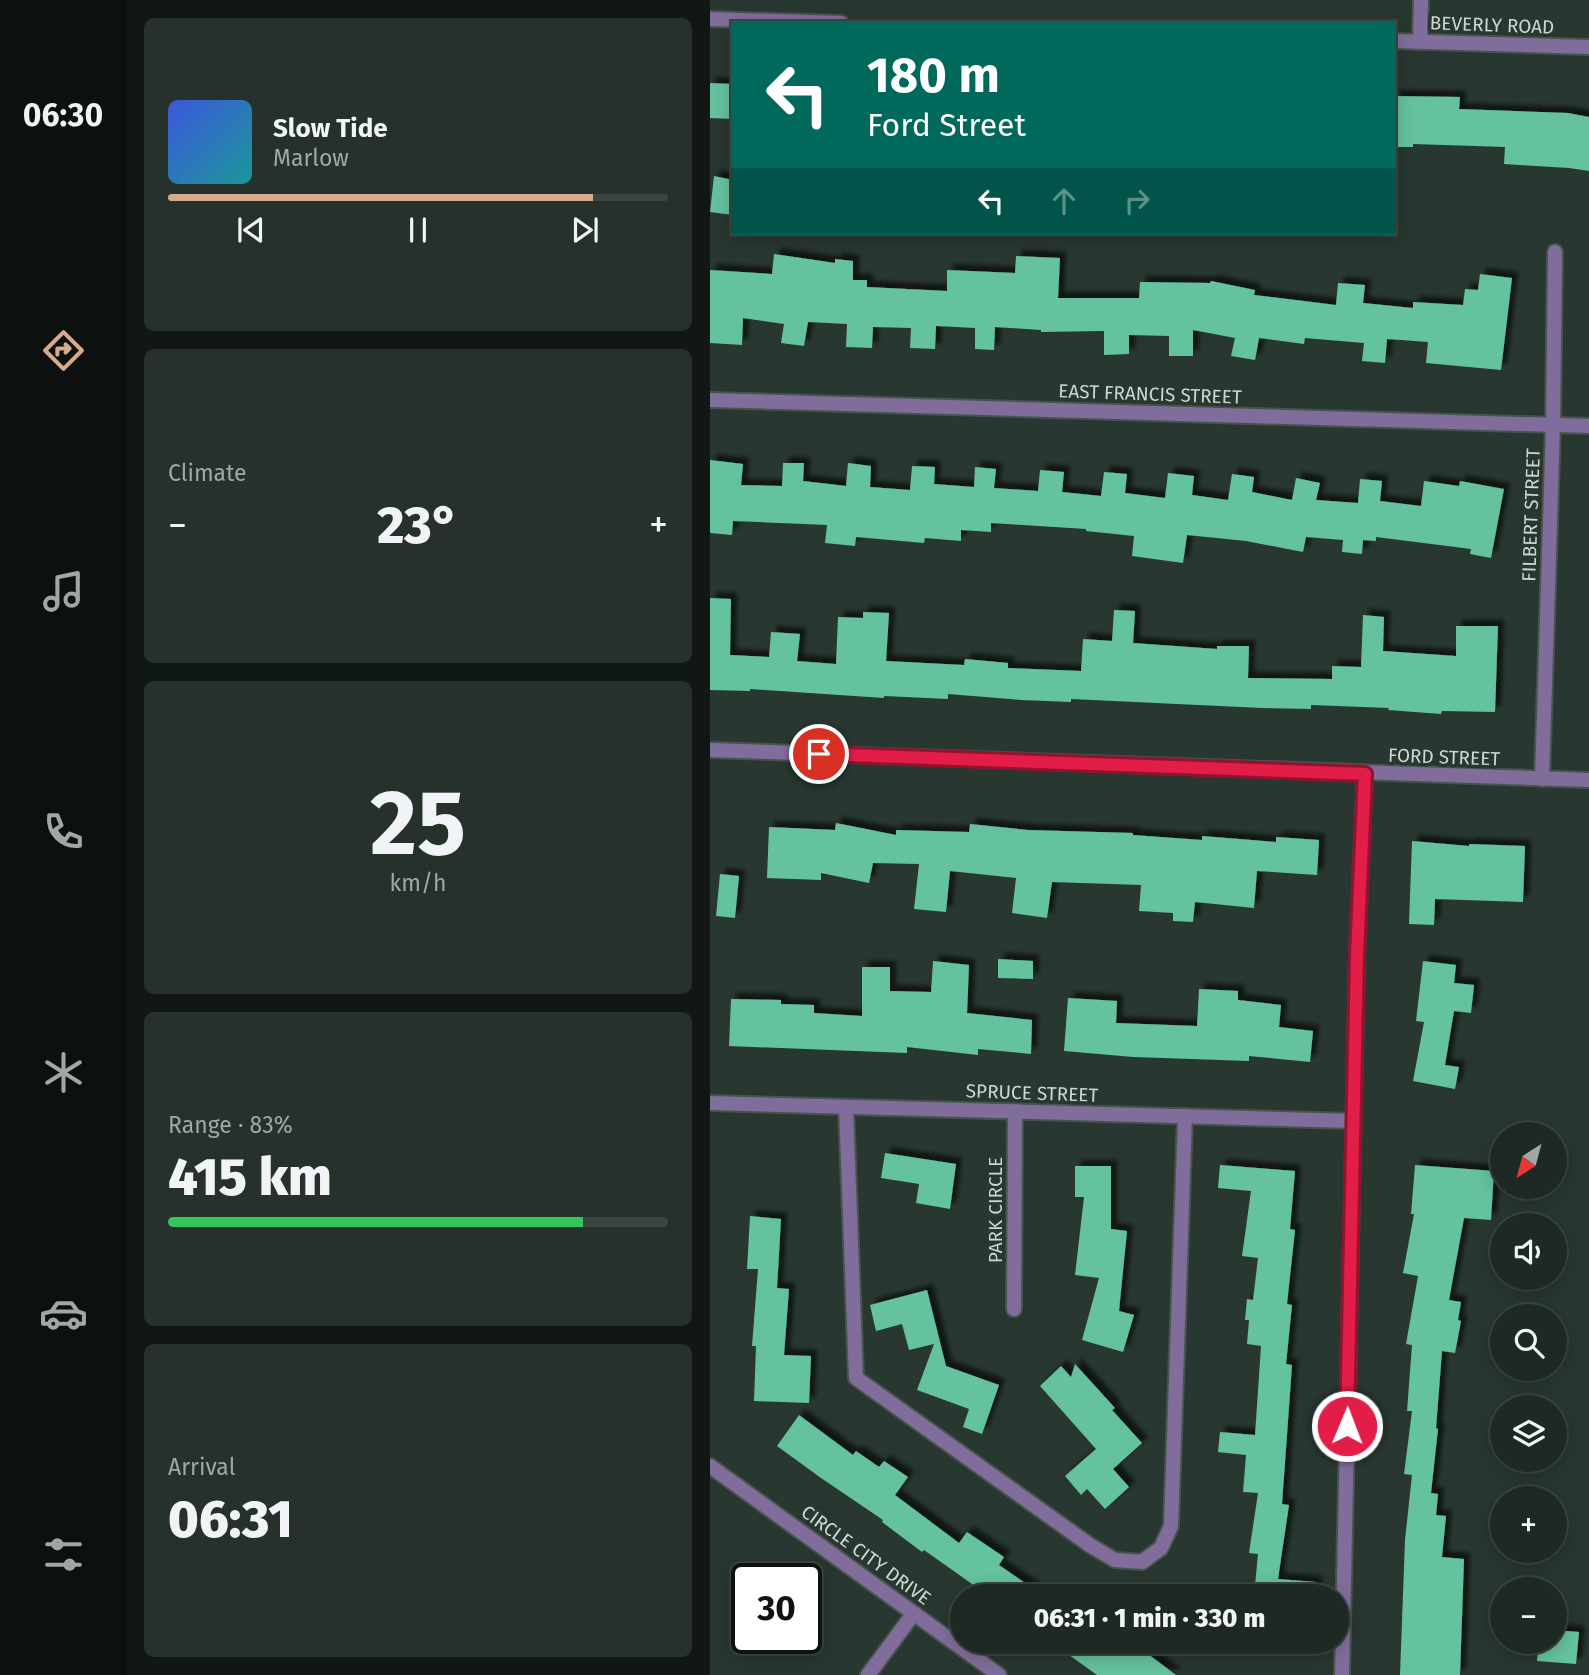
<!DOCTYPE html>
<meta charset="utf-8">
<style>
:root{--surface:#1e2924;--page:#26312c;--text:#f1f3f6;--muted:#a1a6a6;--line:#3c4541;--accent:#d6ab8b}
body{margin:0;font-family:"Fira Sans",sans-serif;background:var(--page);color:var(--text);height:100vh;display:flex;flex-direction:column;font-size:26px;white-space:nowrap}
*{box-sizing:border-box;margin:0}
p{font-size:23px;color:var(--muted)}
.icon{flex:none;width:38px;height:38px;fill:none;stroke:currentColor;stroke-width:2;stroke-linecap:round;stroke-linejoin:round}
.map{position:relative;flex:1;overflow:hidden}
.details{display:flex;flex-direction:column;gap:18px;padding:18px;background:#101714;width:584px}
.details>*{flex:none}
.hud{position:absolute;left:21px;top:21px;width:665px;height:214px;border-radius:0px;box-shadow:0 4px 18px #0003,0 0 0 2px var(--line);background:#00695c;color:#fff;overflow:hidden}
.needle{width:46px;rotate:216deg}
.tools{position:absolute;left:780px;top:1122px;display:grid;gap:14px}
.tools a{display:grid;place-items:center;width:77px;height:77px;border-radius:50%;background:var(--surface);box-shadow:0 4px 18px #0003,0 0 0 2px var(--line);font-size:35px}
.speed{position:absolute;left:21px;top:1563px;display:flex;gap:14px;font-size:35px;font-weight:700;text-align:center}
.speed>*{display:grid;place-content:center;width:91px;height:91px;border-radius:50%;background:var(--surface);box-shadow:0 4px 18px #0003,0 0 0 2px var(--line);line-height:1}
.speed .limit{border:4px solid #111;border-radius:10px;background:#fff;color:#111}
.pin{position:absolute;display:grid;place-items:center;width:60px;height:60px;color:#fff;margin:-30px;border:4px solid #fff;border-radius:50%;box-shadow:0 2px 7px #0007}
.me{position:absolute;width:77px;margin:-38px;rotate:1deg;stroke-linejoin:round;filter:drop-shadow(0 0 5px #0008)}
.turn{display:flex;align-items:center;gap:24px;height:147px;padding:0 21px;font-size:32px}
.turn .icon{width:91px;height:91px;stroke-width:2.5}
.turn b{display:block;font-size:49px;line-height:60px}
.lanes{display:flex;align-items:center;height:66px;padding:0 21px;background:#0003;justify-content:center;gap:35px;direction:ltr}
.lanes .off{opacity:.35}
.big{font-size:52px;font-weight:800;line-height:1.1}
.details .tile{flex:1;display:flex;flex-direction:column;justify-content:center;gap:10px;min-width:0;padding:0 24px;border-radius:10px;background:var(--page)}
.details .dial{align-items:center;gap:0}
.dial b{font-size:91px;line-height:1}
.song{display:flex;align-items:center;gap:21px}
.cover{width:84px;height:84px;border-radius:10px;background:linear-gradient(135deg,hsl(230 70% 55%),hsl(180 70% 35%))}
.played{height:7px;border-radius:4px;background:linear-gradient(90deg,var(--accent) 85%,var(--line) 85%)}
.keys{display:flex;justify-content:space-around;direction:ltr}
.heat{display:flex;justify-content:space-between;align-items:center;font-size:38px;direction:ltr}
.charge{height:10px;border-radius:5px;background:linear-gradient(90deg,#34c759 83%,var(--line) 0)}
.trip{position:absolute;left:240px;top:1584px;width:399px;height:70px;border-radius:35px;background:var(--surface);box-shadow:0 4px 18px #0003,0 0 0 2px var(--line);font-weight:800;line-height:70px;text-align:center}
main{display:flex;flex:1;min-height:0}
.menu{display:flex;flex-direction:column;width:126px;justify-content:space-around;align-items:center;background:#0c100e;color:var(--muted)}
.menu .icon{width:49px;height:49px}
.menu .selected{color:var(--accent)}
.menu b{font-size:32px;color:var(--text)}
.map>svg:first-child{display:block}
.building{fill:#65c29e;filter:url(#shadow)}
.lines{fill:none;stroke-linecap:round;stroke-linejoin:round}
.service-casing{stroke:#46544d;stroke-width:18}
.minor-casing{stroke:#46544d;stroke-width:18}
.tertiary-casing{stroke:#46544d;stroke-width:18}
.service{stroke:#816d9b;stroke-width:14}
.minor{stroke:#816d9b;stroke-width:14}
.tertiary{stroke:#816d9b;stroke-width:14}
.route-casing{stroke:#92132f;stroke-width:18}
.route{stroke:#e11d48;stroke-width:12}
.labels{text-anchor:middle;dominant-baseline:central;stroke-width:7;stroke-linejoin:round;paint-order:stroke}
.street-label{font-size:19px;fill:#cdd6d2;stroke:#283730}
</style>
<main>
<nav class="menu">
<b>06:30</b>
<svg class="icon selected" aria-label="directions" viewBox="0 0 24 24"><path d="M12 3l9 9-9 9-9-9zM9 14v-3h6M13 9l2 2-2 2"/></svg>
<svg class="icon" aria-label="music" viewBox="0 0 24 24"><path d="M9 18V5l10-2v13"/><circle cx="6" cy="18" r="3"/><circle cx="16" cy="16" r="3"/></svg>
<svg class="icon" aria-label="phone" viewBox="0 0 24 24"><path d="M5 4h4l2 5-3 2q2 4 5 5l2-3 5 2v4C11 20 4 13 5 4z"/></svg>
<svg class="icon" aria-label="climate" viewBox="0 0 24 24"><path d="M12 3v18M4 7l16 10M4 17L20 7"/></svg>
<svg class="icon" aria-label="car" viewBox="0 0 24 24"><path d="M5 17H2v-5l4-1 3-4h7l3 4 3 1v5h-3M9 17h6M6 11h13"/><circle cx="7" cy="17" r="2"/><circle cx="17" cy="17" r="2"/></svg>
<svg class="icon" aria-label="filters" viewBox="0 0 24 24"><path d="M4 7h16M4 17h16"/><circle cx="9" cy="7" r="2"/><circle cx="15" cy="17" r="2"/></svg>
</nav>
<section class="details">
<div class="tile">
<div class="song"><i class="cover"></i><div><b>Slow Tide</b><p>Marlow</p></div></div>
<div class="played"></div>
<div class="keys"><svg class="icon" aria-label="previous" viewBox="0 0 24 24"><path d="M18 5L8 12l10 7zM5 5v14"/></svg><svg class="icon" aria-label="pause" viewBox="0 0 24 24"><path d="M8 5v14M16 5v14"/></svg><svg class="icon" aria-label="next" viewBox="0 0 24 24"><path d="M6 5l10 7-10 7zM19 5v14"/></svg></div>
</div>
<div class="tile"><p>Climate</p>
<div class="heat"><a>−</a><b class="big">23°</b><a>+</a></div>
</div>
<div class="tile dial"><b>25</b><p>km/h</p></div>
<div class="tile"><p>Range · 83%</p><b class="big">415 km</b><div class="charge"></div></div>
<div class="tile"><p>Arrival</p><b class="big">06:31</b></div>
</section>
<div class="map">
<svg width="879" height="1675" viewBox="0 0 879 1675">
<defs>
<filter id="shadow"><feDropShadow dx="6" dy="-6" stdDeviation="2" flood-color="#0009"/></filter>
</defs>
<rect width="100%" height="100%" fill="#283730"/>
<g class="building">
<path d="M0 83 23 84V119L0 118Z"/>
<path d="M684 96 750 97 749 109 858 113 879 117V171L859 168 794 164 795 147 703 144V147H684Z"/>
<path d="M4 176 23 180V215L0 212Z"/>
<path d="M64 254 125 263V259L143 261V280H157V287L237 291V270L305 273 306 256 350 258 348 298H429L430 282 500 283 501 281 545 290 544 295 626 305 628 283 655 285 653 303 703 308V302L753 305 755 289 768 290 770 274 802 278 791 370 716 363 718 342 677 339 675 363 652 361 654 343 595 338 594 344 549 338 545 360 521 356 525 338 483 330V356H459V336L419 335V354L394 355V331L331 332V330L285 327 284 350 265 349V328L226 326 225 349 200 348 201 328 163 327 162 348 136 347 137 324 98 322 94 346 71 343 74 324 33 318 32 345 0 343V270L62 274Z"/>
<path d="M0 460 33 464 31 485 72 486 73 463H94L93 481 136 486 138 463 161 466 160 487 200 490 202 466 225 467 224 484 264 487 265 467 286 469 284 488 328 491 330 470 354 472 352 492 391 496 394 472 417 474 415 493 455 498 458 473 484 476 482 495 518 500 522 474 544 477 542 492 582 500 586 478 610 483 606 500 648 503 650 479 672 481 670 501 711 506 714 481 749 486 750 481 794 489 781 558 760 554 761 549 666 537V541L653 540 652 554 632 552 633 540 596 537 593 552 536 541 477 535 473 563 422 556 424 536 376 531V529L281 523V532L251 530V541L215 538 214 543 146 537 145 546 115 543 117 525 23 521 22 535 0 533Z"/>
<path d="M0 598 21 599 20 655 59 657 61 632 90 634 87 661 126 664 128 617 153 618V612L179 613 176 661 254 665 255 659 298 663V668L371 671 373 639 402 641 404 610 425 611 423 643 507 649V646H539L538 678 622 679V666L651 667 653 615 674 617 673 651 746 656V626H788L785 712 732 711 731 714 678 710 679 708 601 705V709L552 708 361 699V702L311 700 238 694V699L174 696V698L40 689V691L0 690Z"/>
<path d="M126 823 186 835V830L259 832 260 824 318 830 423 833V835L492 840V836L566 842V837L609 840 607 875 547 871 544 908 485 902 483 922 463 921V913L429 911 431 885 342 882 337 918 302 913 306 878 240 871 236 912 204 909 209 864 163 863 159 883 111 873V880L57 878 59 827 125 830Z"/>
<path d="M702 841 759 846V844L815 846 813 902 725 899 724 925 699 924Z"/>
<path d="M10 874 29 876 25 918 6 916Z"/>
<path d="M288 959 323 961V979L288 978Z"/>
<path d="M223 961 259 965 257 1013 322 1020 321 1054 268 1049V1055L197 1047V1053L19 1046 21 999 71 1000V1004L104 1005V1013L152 1016V967H180V991L221 992Z"/>
<path d="M713 961 746 965 744 983 764 985 761 1013 744 1011 735 1065 749 1067 745 1089 703 1081 714 1022 706 1021Z"/>
<path d="M489 989 528 991V1000L571 1005 569 1027 603 1031 600 1062 539 1056V1061L423 1057 354 1051 358 998 407 1001 406 1023 487 1026Z"/>
<path d="M175 1153 246 1164 240 1209 206 1203 209 1184 171 1178Z"/>
<path d="M510 1165 585 1171 580 1229 585 1230 577 1304 582 1305 576 1364 582 1365 572 1504 579 1505 568 1579 606 1582 605 1596H544L548 1554 539 1553 548 1493 533 1492 536 1455 508 1452 510 1432 545 1435 551 1346 537 1344 539 1320H535L537 1299 543 1300 548 1258 532 1256 541 1191 508 1188Z"/>
<path d="M705 1165 784 1171 781 1220 754 1218 739 1300 751 1302 748 1320 751 1321 745 1353 732 1351 726 1428 728 1429 721 1493 728 1494 726 1515 736 1516 732 1557 754 1559 750 1675H690L695 1540 702 1475 694 1474 702 1411H697L702 1345 696 1344 708 1276 693 1273 704 1214H701Z"/>
<path d="M365 1166H401V1229L417 1231 409 1311 424 1315 413 1352 372 1340 389 1278 365 1275 374 1197H365Z"/>
<path d="M40 1216 71 1219 67 1288 79 1289 74 1355 101 1356 99 1403 44 1401 46 1346H42L48 1269H37Z"/>
<path d="M217 1290 236 1366 289 1385 272 1434 253 1427 259 1409 207 1390 224 1344 199 1350 192 1324 166 1331 160 1305Z"/>
<path d="M365 1364 405 1408 402 1410 432 1443 403 1469 419 1487 395 1509 377 1489 371 1495 355 1476 386 1449 330 1386 351 1366 361 1377Z"/>
<path d="M89 1415 143 1455 146 1451 169 1467 174 1461 198 1477 185 1495 249 1543 257 1532 294 1557 289 1565 334 1596H279L214 1550 212 1552 172 1522 173 1520 111 1478 67 1446Z"/>
<path d="M845 1630 869 1632 866 1664 827 1661 829 1642H845Z"/>
<path d="M341 1642H422L466 1675H387Z"/>
</g>
<g class="lines">
<g class="service-casing">
<g id="service">
<path d="M710 41 711 0"/>
<path d="M136 1107 146 1378 381 1546 405 1560 432 1562 451 1548 461 1526 475 1116"/>
<path d="M158 1675 204 1613"/>
</g>
</g>
<g class="minor-casing">
<g id="minor">
<path d="M0 19 131 23"/>
<path d="M684 41 879 47"/>
<path d="M0 400 879 426"/>
<path d="M0 750 879 780"/>
<path d="M832 779 843 425 845 252"/>
<path d="M0 1103 643 1121"/>
<path d="M304 1309 305 1111"/>
<path d="M632 1675 647 955 655 773"/>
</g>
</g>
<g class="tertiary-casing">
<path id="tertiary" d="M0 1466 289 1675"/>
</g>
<use href="#service" class="service"/>
<use href="#minor" class="minor"/>
<use href="#tertiary" class="tertiary"/>
</g>
<g class="lines">
<g class="route-casing">
<path id="route" d="M109 754 655 774 647 955 637 1426"/>
</g>
<use href="#route" class="route"/>
</g>
<g class="labels">
<g class="street-label">
<text transform="translate(782 25) rotate(2)">BEVERLY ROAD</text>
<text transform="translate(440 394) rotate(2)">EAST FRANCIS STREET</text>
<text transform="translate(821 515) rotate(-88)">FILBERT STREET</text>
<text transform="translate(734 757) rotate(2)">FORD STREET</text>
<text transform="translate(322 1093) rotate(2)">SPRUCE STREET</text>
<text transform="translate(285 1210) rotate(-90)">PARK CIRCLE</text>
<text transform="translate(156 1555) rotate(36)">CIRCLE CITY DRIVE</text>
</g>
</g>
</svg>
<div class="tools">
<a><svg class="needle" viewBox="-14 -14 28 28"><path d="M0-13l5 13h-10z" fill="#e53935"/><path d="M0 13l5-13h-10z" fill="#a1a6a6"/></svg></a>
<a><svg class="icon" aria-label="sound" viewBox="0 0 24 24"><path d="M4 9h4l5-4v14l-5-4H4zM17 9q2 3 0 6"/></svg></a>
<a><svg class="icon" aria-label="search" viewBox="0 0 24 24"><circle cx="10" cy="10" r="6"/><path d="M15 15l6 6"/></svg></a>
<a><svg class="icon" aria-label="layers" viewBox="0 0 24 24"><path d="M12 4l9 5-9 5-9-5zM3 14l9 5 9-5"/></svg></a>
<a>+</a>
<a>−</a>
</div>
<div class="speed"><div class="limit">30</div></div>
<div class="pin" style="left:109px;top:754px;background:#d93025"><svg class="icon" aria-label="arrive" viewBox="0 0 24 24"><path d="M6 21V4h12l-3 4 3 4H6"/></svg></div>
<svg class="me" style="left:637px;top:1426px" viewBox="-20 -20 40 40"><circle r="17" fill="#e11d48" stroke="#fff" stroke-width="3"/><path d="M0-11L8 9 0 5-8 9z" fill="#fff"/></svg>
<div class="trip">06:31 · 1 min · 330 m</div>
<div class="hud">
<div class="turn"><svg class="icon" aria-label="left" viewBox="0 0 24 24"><path d="M17 20v-9H6M10 6l-5 5 5 5"/></svg><div><b>180 m</b>Ford Street</div></div>
<div class="lanes"><svg class="icon" aria-label="left" viewBox="0 0 24 24"><path d="M17 20v-9H6M10 6l-5 5 5 5"/></svg><svg class="icon off" aria-label="ahead" viewBox="0 0 24 24"><path d="M12 20V5M6 11l6-6 6 6"/></svg><svg class="icon off" aria-label="right" viewBox="0 0 24 24"><path d="M7 20v-9h11M14 6l5 5-5 5"/></svg></div>
</div>
</div>
</main>
